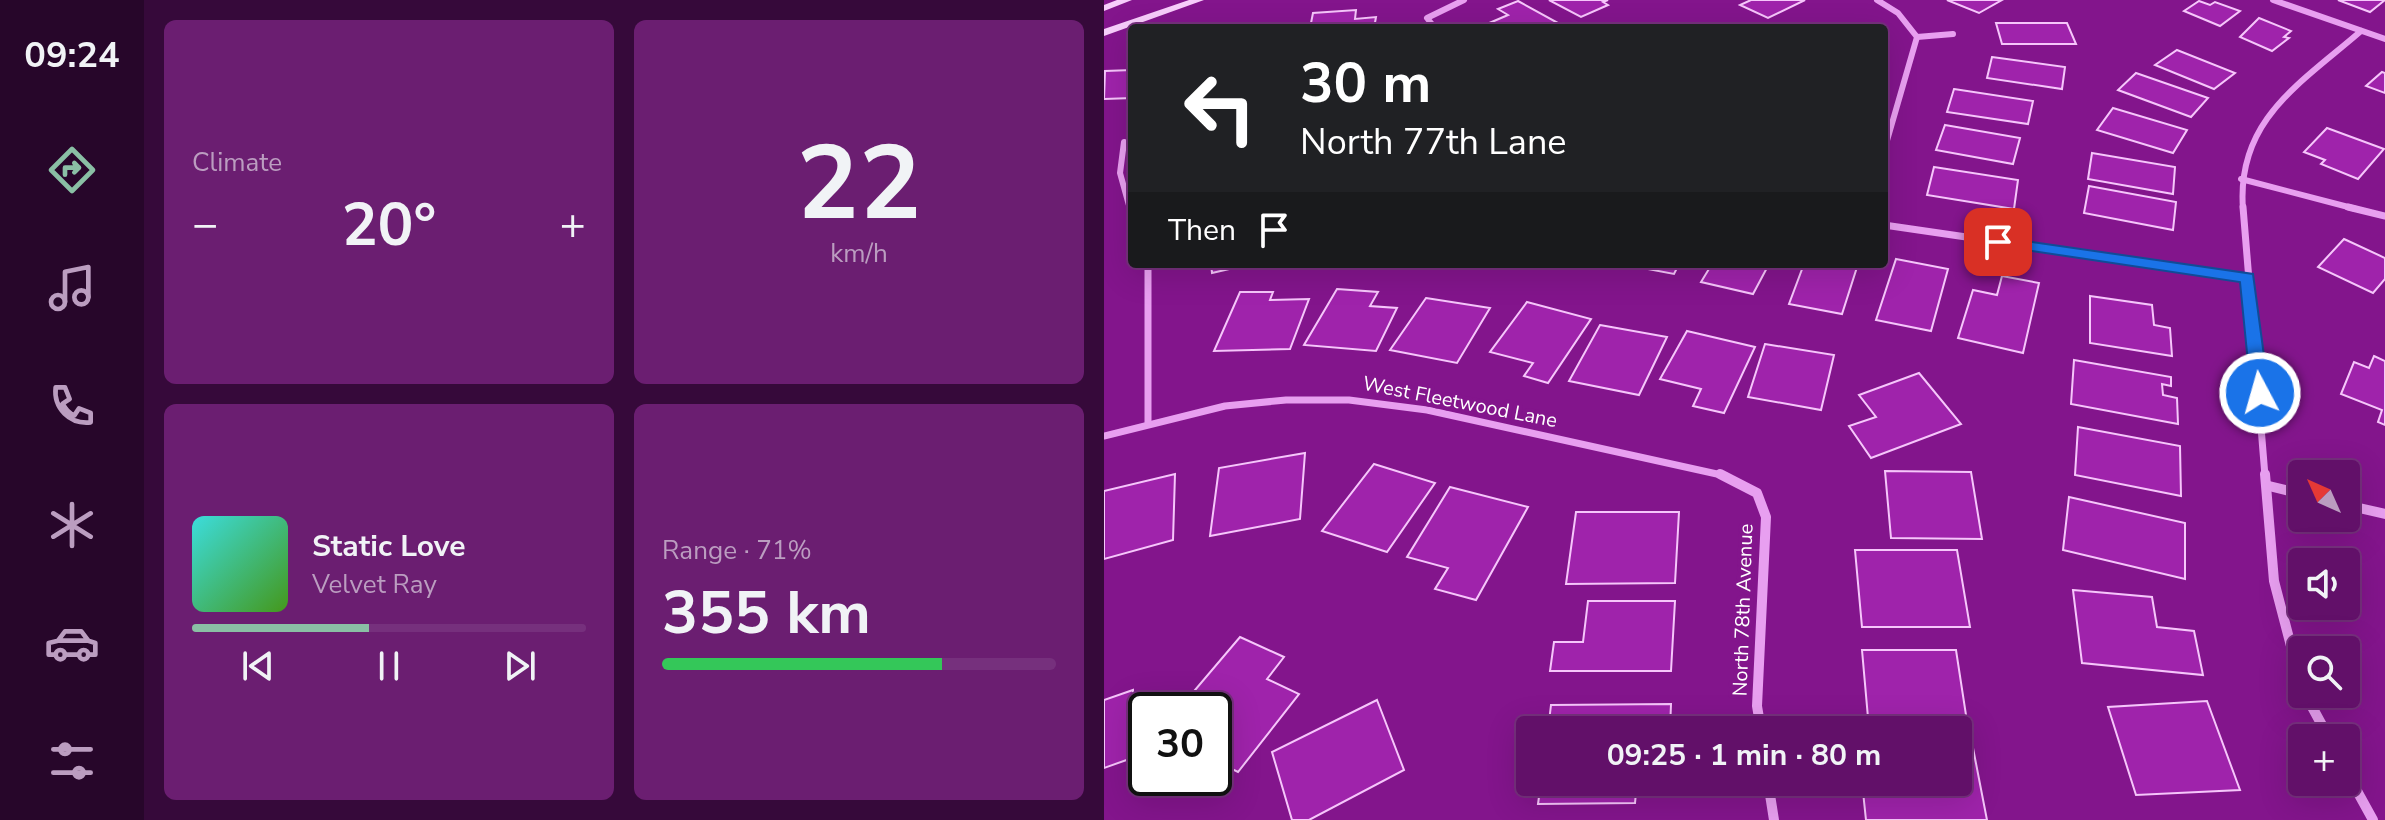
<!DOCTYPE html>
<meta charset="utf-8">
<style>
:root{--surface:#621069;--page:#6b1e71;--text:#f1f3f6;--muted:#bb9dc0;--line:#76307d;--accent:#8abfa5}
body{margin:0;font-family:"Nunito Sans",sans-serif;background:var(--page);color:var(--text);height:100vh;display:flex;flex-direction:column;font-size:30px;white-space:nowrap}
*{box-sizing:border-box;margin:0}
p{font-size:26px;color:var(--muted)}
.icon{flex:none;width:44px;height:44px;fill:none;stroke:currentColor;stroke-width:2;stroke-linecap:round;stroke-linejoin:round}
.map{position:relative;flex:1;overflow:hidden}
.drawer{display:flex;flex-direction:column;gap:20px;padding:20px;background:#36093a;width:960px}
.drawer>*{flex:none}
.hud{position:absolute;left:24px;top:24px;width:760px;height:244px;border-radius:8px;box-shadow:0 8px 32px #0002,0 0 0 2px var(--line);background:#202124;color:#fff;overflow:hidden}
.needle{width:52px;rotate:315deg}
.controls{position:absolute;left:1184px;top:460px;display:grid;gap:16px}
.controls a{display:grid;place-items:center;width:72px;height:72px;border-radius:8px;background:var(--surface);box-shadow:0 8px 32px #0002,0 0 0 2px var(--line);font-size:40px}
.speed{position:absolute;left:24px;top:692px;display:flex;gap:16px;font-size:40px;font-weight:700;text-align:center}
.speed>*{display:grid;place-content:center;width:104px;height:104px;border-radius:50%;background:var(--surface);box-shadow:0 8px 32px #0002,0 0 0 2px var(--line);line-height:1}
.speed .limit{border:4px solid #111;border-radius:12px;background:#fff;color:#111}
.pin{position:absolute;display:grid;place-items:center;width:68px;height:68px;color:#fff;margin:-34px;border-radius:16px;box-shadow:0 4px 12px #0006}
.me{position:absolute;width:88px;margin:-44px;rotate:354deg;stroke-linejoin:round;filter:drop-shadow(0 0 6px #0008)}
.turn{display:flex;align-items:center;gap:28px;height:168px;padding:0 40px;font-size:36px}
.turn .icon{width:104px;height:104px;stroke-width:2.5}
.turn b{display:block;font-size:56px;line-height:68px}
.then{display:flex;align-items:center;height:76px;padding:0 40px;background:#0003;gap:16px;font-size:30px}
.big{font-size:60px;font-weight:700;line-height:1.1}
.drawer .tile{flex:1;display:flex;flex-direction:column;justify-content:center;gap:12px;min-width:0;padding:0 28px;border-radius:12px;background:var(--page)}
.drawer .dial{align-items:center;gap:0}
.dial b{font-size:104px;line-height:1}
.song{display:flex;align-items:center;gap:24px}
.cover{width:96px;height:96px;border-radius:12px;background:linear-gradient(135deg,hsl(180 70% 55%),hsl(100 70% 35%))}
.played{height:8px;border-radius:4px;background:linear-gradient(90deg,var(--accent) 45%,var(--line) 45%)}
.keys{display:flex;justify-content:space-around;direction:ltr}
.heat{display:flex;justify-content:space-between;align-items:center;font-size:44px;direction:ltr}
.charge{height:12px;border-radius:6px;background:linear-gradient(90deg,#34c759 71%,var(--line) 0)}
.drawer .tiles{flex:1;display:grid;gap:20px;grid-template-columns:repeat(2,1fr)}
.trip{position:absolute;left:412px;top:716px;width:456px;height:80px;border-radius:8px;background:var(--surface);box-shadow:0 8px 32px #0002,0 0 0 2px var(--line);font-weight:700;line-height:80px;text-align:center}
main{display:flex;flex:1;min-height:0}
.tabs{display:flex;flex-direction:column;width:144px;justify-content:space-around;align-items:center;background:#27062a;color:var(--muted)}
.tabs .icon{width:56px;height:56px}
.tabs .active{color:var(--accent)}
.tabs b{font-size:36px;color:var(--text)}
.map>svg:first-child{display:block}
.building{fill:#9f23ab;stroke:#f6c6fb;stroke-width:2}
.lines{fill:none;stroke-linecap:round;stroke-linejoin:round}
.minor-far2{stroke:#e89ff0;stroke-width:6}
.minor-far1{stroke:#e89ff0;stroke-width:7}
.minor{stroke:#e89ff0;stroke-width:10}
.secondary{fill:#f7cdfb;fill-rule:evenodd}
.route{fill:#1a73e8;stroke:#114b97;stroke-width:2}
.labels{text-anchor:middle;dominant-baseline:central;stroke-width:8;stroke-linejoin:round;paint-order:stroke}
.street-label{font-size:20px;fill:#fff;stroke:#83158c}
</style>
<main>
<nav class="tabs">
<b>09:24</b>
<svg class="icon active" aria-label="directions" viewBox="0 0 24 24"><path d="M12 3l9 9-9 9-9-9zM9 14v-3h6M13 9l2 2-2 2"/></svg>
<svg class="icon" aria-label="music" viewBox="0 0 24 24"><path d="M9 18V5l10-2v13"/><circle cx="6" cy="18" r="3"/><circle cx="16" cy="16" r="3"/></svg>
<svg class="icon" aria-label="phone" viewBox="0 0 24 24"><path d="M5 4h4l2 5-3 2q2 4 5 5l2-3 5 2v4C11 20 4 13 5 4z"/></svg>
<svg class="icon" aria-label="climate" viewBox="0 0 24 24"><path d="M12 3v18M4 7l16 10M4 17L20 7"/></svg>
<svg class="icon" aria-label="car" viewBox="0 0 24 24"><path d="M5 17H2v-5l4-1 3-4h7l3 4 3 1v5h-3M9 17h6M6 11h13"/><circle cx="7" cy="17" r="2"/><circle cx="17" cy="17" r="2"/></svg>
<svg class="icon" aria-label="filters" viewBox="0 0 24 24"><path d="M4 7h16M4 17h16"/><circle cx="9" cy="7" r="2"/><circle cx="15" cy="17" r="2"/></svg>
</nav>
<section class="drawer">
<div class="tiles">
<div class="tile"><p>Climate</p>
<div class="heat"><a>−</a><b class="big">20°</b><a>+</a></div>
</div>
<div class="tile dial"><b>22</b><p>km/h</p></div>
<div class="tile">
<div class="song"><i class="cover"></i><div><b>Static Love</b><p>Velvet Ray</p></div></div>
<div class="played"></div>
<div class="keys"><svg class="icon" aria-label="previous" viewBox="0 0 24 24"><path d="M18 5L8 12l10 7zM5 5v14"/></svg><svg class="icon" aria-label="pause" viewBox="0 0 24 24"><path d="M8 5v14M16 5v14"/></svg><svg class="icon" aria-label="next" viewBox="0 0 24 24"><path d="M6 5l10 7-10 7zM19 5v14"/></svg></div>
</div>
<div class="tile"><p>Range · 71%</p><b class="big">355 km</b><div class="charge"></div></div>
</div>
</section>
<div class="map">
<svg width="1281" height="820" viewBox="0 0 1281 820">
<rect width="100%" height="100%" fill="#83158c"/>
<g class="building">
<path d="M445 0H504L499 2 504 5 477 17Z"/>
<path d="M647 0H701L664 18 636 5Z"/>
<path d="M843 0H898L875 13Z"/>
<path d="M1234 0H1281L1266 12Z"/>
<path d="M414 1 454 23 444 28H390L383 24 404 15 394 9Z"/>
<path d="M1095 1 1106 5 1111 2 1136 11 1116 26 1080 11Z"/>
<path d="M252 10 251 19 272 17 270 28H206L209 13Z"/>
<path d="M1155 18 1187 31 1180 37 1185 38 1168 51 1136 37Z"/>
<path d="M892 23H963L972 44H898Z"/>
<path d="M1073 50 1131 73 1110 89 1051 65Z"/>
<path d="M888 57 961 67 958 89 883 78Z"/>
<path d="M28 70V98L0 99 1 71Z"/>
<path d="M1278 72 1281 73V93L1262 86Z"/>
<path d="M1032 73 1104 98 1087 117 1014 90Z"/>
<path d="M850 89 929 101 924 124 843 112Z"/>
<path d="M1009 108 1083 130 1069 153 993 130Z"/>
<path d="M841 125 916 138 909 164 832 150Z"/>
<path d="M1223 128 1280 149 1254 179 1217 164 1221 160 1200 152Z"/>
<path d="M988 153 1071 167 1069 194 984 179Z"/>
<path d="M830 167 914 180 910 209 823 195Z"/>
<path d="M985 186 1072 202 1069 230 980 213Z"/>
<path d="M1240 239 1281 258V279L1269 293 1214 267Z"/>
<path d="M792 259 844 269 827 331 772 320Z"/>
<path d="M107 264H147L108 273Z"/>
<path d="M534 264H575L570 274 533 267Z"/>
<path d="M608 264H665L649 294 597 282Z"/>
<path d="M700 264H754L738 314 685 304Z"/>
<path d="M898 276 935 283 919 353 854 338 869 290 893 295Z"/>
<path d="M233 289 274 292 266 306 293 308 272 351 200 345Z"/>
<path d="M136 292H169L166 300 205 299 186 349 110 351Z"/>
<path d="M986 296 1048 305 1050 325 1066 328 1068 356 986 343Z"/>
<path d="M322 298 386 308 353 363 286 350Z"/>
<path d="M423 302 487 319 444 383 420 376 429 363 386 352Z"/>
<path d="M496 325 563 337 535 395 465 381Z"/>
<path d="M583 331 651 347 620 413 589 406 597 389 556 379Z"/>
<path d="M661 344 730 355 717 410 644 397Z"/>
<path d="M1270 356 1281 361V425L1274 422 1278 410 1237 394 1250 362 1265 368Z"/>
<path d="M970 360 1067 377V386L1058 384 1059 395 1073 398 1074 424 967 404Z"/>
<path d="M815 373 857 424 767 458 745 426 772 417 755 395Z"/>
<path d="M974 427 1076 446 1077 496 971 475Z"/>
<path d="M201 453 196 519 106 536 115 468Z"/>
<path d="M270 464 331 483 283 552 218 531Z"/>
<path d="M781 471 867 472 878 539 787 538Z"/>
<path d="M71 474 69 540 0 559V491Z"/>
<path d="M346 487 424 507 372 600 331 589 344 568 303 557Z"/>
<path d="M965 497 1081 523V579L959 550Z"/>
<path d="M472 512H575L571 583 462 584Z"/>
<path d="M751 550H853L866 627H758Z"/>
<path d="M969 590 1048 597 1053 627 1090 631 1099 675 978 663Z"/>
<path d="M484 601H571L567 671H446L450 642H479Z"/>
<path d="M136 637 180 657 163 679 195 694 134 772 110 760V710H74Z"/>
<path d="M758 650H852L864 728 765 729Z"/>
<path d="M29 690 31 757 0 768V700Z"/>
<path d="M273 700 300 770 205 820H188L168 752Z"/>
<path d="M1103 701 1136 790 1032 795 1004 707Z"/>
<path d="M567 704 566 730H444L447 705Z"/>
<path d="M869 748 883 820H762L758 782H854V749Z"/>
<path d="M437 782H533L531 803 434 804Z"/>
</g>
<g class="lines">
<g class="minor-far2">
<path d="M773 0 794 13 813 37 780 151"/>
<path d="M1169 0 1281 39"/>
<path d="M331 28 323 18 360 0"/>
<path d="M813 37 849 34"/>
<path d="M20 142 16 173 26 209"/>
<path d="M1137 179 1252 209"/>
<path d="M1139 209C1132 120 1197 83 1257 31"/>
</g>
<g class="minor-far1">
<path d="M26 207 28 215"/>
<path d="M1139 207 1161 476"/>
<path d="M1244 207 1281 216"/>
<path d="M780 225 1143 278"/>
<path d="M44 264V422"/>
<path d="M0 436 121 406 182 400H245L323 410 622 476"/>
</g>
<g class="minor">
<path d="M616 474 653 493 662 517 653 706 657 730"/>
<path d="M1161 474 1170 581 1198 688"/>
<path d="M1165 486 1198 494"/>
<path d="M1242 505 1281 514"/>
<path d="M1201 694 1225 738"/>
<path d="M1242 771 1269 820"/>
<path d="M664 782 670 820"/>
</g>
<g class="secondary">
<path d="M13 0H28L0 11V5Z"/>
<path d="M85 0H100L0 36V29Z"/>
</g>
</g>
<path class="route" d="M894 237 1149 274 1165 393 1162 397H1150L1147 393 1136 282 888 245V239Z"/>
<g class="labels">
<g class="street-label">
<text transform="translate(356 402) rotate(11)">West Fleetwood Lane</text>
<text transform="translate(639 610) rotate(-88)">North 78th Avenue</text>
</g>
</g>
</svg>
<div class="controls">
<a><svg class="needle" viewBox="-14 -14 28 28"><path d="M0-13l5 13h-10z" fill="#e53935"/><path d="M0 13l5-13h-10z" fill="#bb9dc0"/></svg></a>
<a><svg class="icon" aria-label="sound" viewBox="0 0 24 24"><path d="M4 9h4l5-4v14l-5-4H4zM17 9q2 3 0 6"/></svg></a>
<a><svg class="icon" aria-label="search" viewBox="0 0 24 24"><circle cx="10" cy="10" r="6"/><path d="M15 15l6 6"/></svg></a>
<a>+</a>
</div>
<div class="speed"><div class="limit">30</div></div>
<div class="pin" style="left:894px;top:242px;background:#d93025"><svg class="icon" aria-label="arrive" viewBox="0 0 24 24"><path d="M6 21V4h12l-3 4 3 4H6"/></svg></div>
<svg class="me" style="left:1156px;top:393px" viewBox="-20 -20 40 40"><circle r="17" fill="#1a73e8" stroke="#fff" stroke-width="3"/><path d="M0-11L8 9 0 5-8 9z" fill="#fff"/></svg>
<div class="trip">09:25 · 1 min · 80 m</div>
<div class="hud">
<div class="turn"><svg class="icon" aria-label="left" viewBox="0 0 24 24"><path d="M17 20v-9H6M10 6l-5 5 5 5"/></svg><div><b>30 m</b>North 77th Lane</div></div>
<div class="then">Then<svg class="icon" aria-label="arrive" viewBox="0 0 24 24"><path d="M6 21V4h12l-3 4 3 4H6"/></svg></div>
</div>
</div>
</main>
